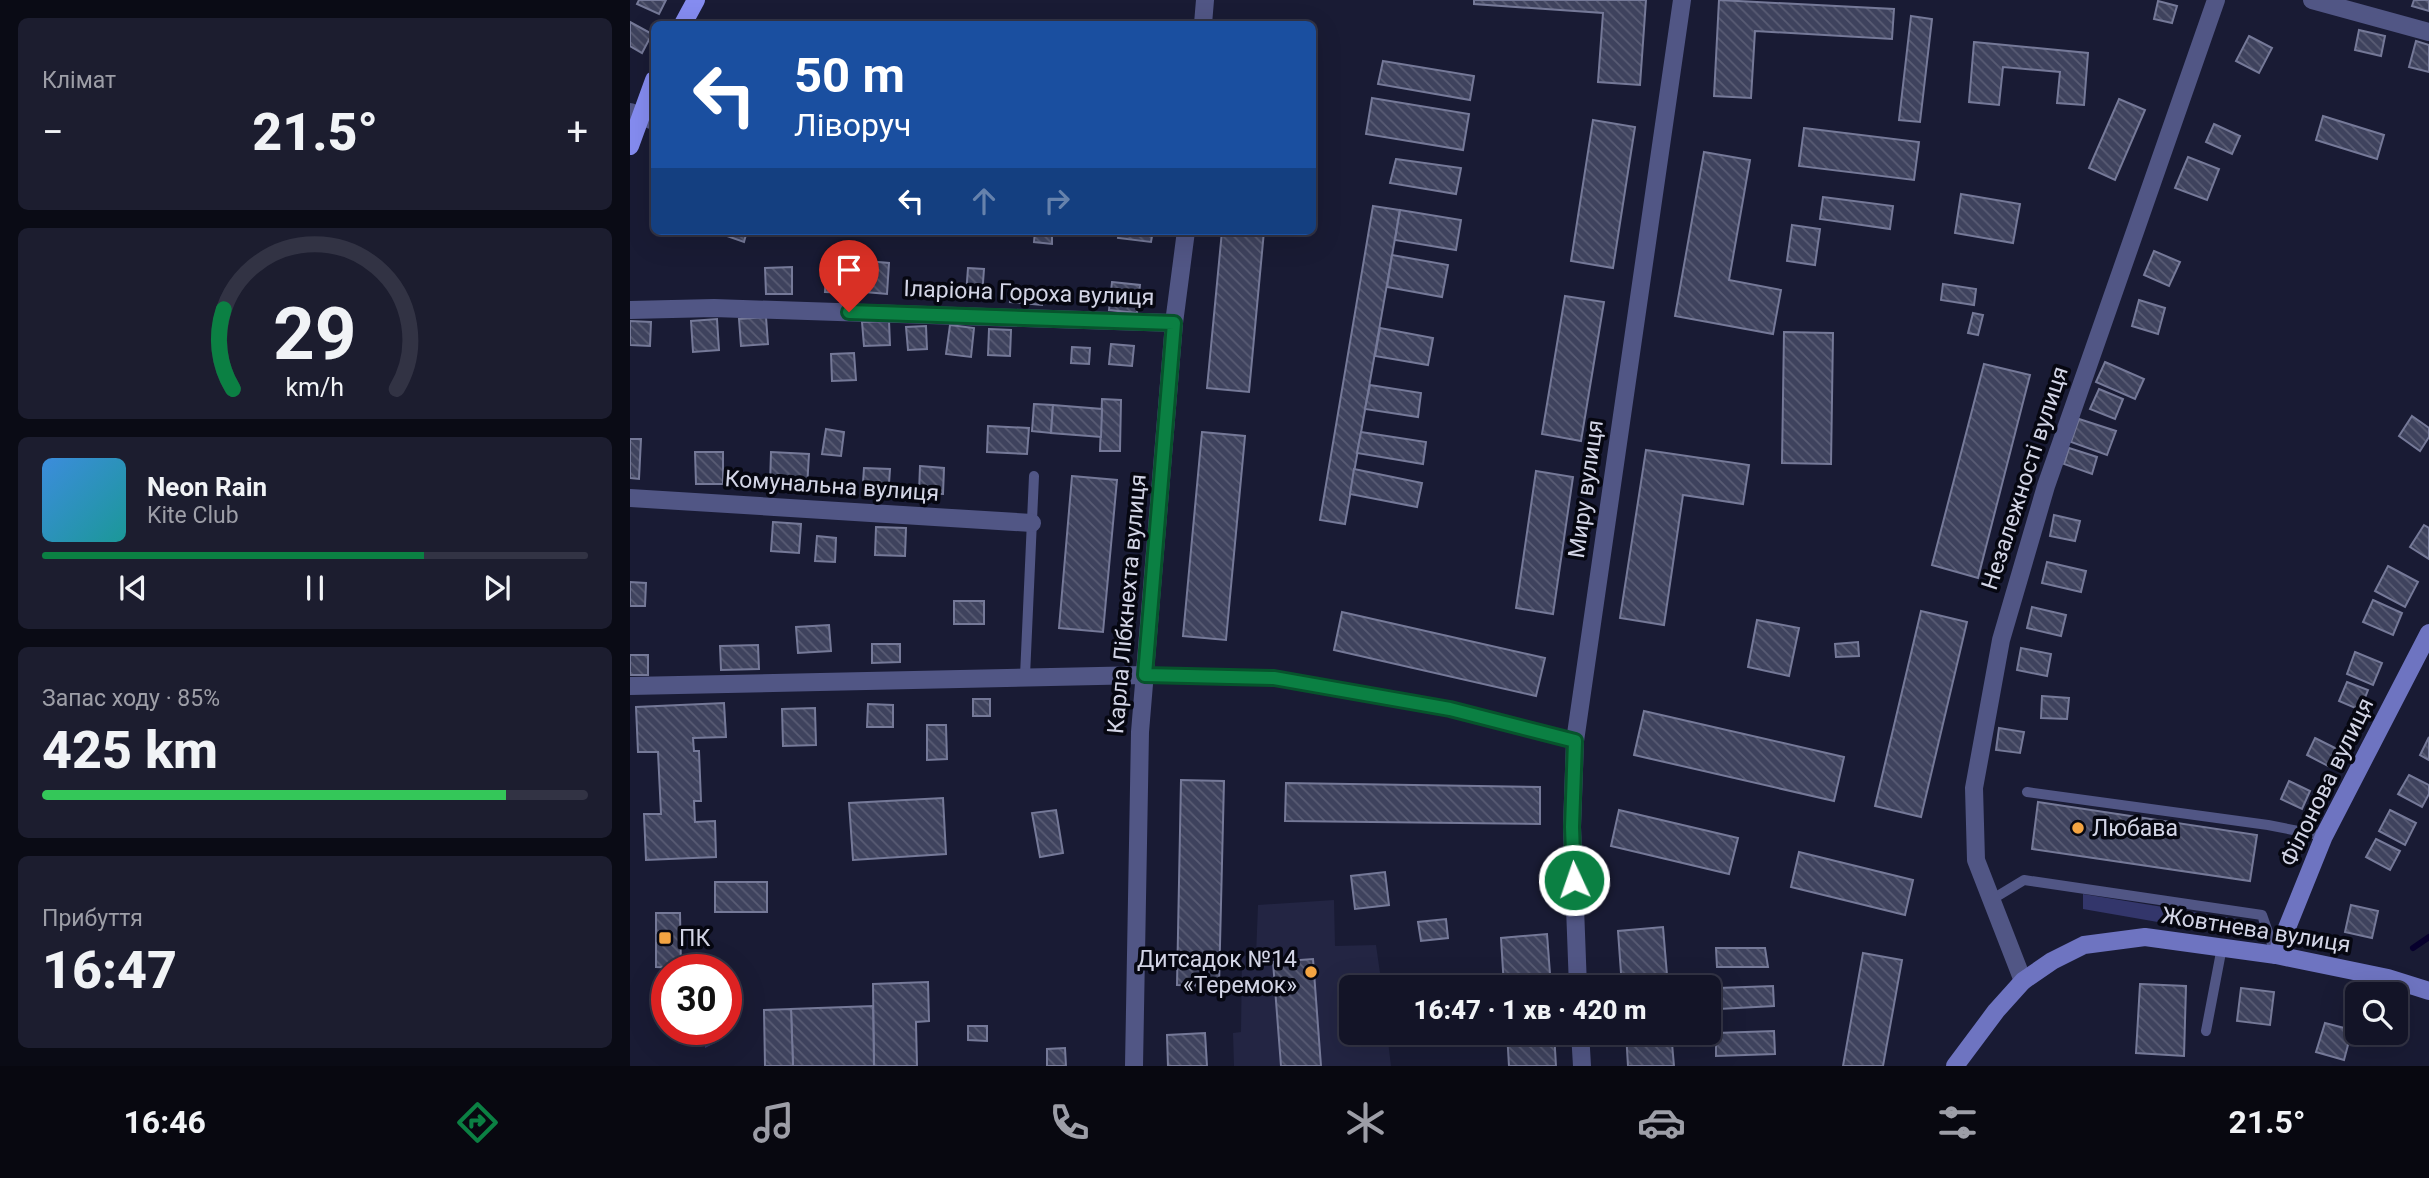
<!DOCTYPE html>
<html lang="uk">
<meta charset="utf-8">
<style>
:root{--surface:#131427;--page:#1c1d2f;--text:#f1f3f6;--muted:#9d9ea7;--line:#323344;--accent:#0b8043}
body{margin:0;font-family:Roboto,sans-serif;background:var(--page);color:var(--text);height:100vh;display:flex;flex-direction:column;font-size:26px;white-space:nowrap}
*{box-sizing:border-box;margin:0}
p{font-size:23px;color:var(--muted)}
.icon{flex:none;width:38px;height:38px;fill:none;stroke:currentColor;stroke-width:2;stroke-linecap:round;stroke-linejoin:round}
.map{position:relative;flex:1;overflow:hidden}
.drawer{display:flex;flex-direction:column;gap:18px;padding:18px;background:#0a0b15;width:630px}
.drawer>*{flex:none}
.banner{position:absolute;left:21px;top:21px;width:665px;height:214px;border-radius:10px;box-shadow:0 7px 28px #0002,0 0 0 2px var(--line);background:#1a4fa0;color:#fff;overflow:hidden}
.tools{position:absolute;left:1715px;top:982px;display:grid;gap:14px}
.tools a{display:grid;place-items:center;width:63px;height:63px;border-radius:10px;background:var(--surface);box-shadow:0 7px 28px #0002,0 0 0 2px var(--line);font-size:35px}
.speed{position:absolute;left:21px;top:954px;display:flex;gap:14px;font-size:35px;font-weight:700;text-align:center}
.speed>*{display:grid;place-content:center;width:91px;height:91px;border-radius:50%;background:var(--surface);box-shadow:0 7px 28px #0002,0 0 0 2px var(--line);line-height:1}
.speed .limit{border:10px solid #d22;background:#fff;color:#111}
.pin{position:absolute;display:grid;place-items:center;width:60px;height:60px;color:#fff;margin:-72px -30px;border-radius:50% 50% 50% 0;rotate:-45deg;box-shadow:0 0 7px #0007}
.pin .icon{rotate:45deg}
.me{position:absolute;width:77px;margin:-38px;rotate:357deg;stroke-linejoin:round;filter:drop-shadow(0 0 5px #0008)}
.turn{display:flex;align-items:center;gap:24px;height:147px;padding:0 28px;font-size:32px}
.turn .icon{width:91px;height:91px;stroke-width:2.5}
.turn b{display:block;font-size:49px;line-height:60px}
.lanes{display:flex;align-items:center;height:66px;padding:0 28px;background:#0003;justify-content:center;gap:35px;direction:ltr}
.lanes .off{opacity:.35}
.big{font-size:52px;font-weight:800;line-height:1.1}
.drawer .tile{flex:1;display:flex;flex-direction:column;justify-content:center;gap:10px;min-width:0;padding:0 24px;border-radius:10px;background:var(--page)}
.drawer .dial{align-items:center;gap:0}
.dial svg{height:182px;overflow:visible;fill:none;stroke:var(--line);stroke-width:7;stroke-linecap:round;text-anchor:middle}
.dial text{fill:var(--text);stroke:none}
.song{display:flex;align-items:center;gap:21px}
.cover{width:84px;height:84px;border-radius:10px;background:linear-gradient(135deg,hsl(210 70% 55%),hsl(180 70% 35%))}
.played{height:7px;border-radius:4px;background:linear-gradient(90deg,var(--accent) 70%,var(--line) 70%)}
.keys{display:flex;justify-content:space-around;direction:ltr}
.heat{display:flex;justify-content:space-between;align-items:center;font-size:38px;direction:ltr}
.charge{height:10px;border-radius:5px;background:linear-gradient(90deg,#34c759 85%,var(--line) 0)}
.trip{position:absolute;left:709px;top:975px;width:382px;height:70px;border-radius:10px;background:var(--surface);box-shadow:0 7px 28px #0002,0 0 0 2px var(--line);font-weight:800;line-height:70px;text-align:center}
.tabs{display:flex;height:112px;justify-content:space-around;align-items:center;background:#080810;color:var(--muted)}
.tabs .icon{width:49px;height:49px}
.tabs .current{color:var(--accent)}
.tabs b{font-size:32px;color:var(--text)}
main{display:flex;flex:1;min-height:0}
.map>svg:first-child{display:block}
.built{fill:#232543}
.grass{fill:#33366b}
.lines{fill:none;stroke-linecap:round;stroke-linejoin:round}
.stream{stroke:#07002d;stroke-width:6}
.building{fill:url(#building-back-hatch);stroke:#757998;stroke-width:2}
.lane{stroke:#515685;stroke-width:10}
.street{stroke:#515685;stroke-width:18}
.secondary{stroke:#6e74c1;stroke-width:18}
.primary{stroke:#858cf0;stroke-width:18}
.route-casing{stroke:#07532c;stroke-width:18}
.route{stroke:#0b8043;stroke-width:12}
.poi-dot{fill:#f3a442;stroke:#060711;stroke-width:2.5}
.labels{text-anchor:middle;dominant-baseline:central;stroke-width:7;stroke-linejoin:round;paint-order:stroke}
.street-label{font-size:23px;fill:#d3d5e6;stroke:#060711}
.poi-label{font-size:23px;fill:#d3d5e6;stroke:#060711;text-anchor:start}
</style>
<main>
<section class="drawer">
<div class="tile"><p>Клімат</p>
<div class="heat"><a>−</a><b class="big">21.5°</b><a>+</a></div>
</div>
<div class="tile dial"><svg viewBox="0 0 100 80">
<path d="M14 69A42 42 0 1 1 86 69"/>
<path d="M14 69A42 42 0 0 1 10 34" stroke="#0b8043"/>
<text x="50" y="56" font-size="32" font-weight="700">29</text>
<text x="50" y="72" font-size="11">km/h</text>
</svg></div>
<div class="tile">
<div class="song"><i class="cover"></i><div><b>Neon Rain</b><p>Kite Club</p></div></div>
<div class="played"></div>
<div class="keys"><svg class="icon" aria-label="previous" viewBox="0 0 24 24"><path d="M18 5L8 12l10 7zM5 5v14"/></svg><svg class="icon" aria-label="pause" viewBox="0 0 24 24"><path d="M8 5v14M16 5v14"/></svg><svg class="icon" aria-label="next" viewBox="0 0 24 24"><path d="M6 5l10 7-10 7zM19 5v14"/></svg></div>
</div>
<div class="tile"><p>Запас ходу · 85%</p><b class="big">425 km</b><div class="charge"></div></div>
<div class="tile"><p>Прибуття</p><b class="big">16:47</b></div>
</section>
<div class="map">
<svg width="1799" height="1066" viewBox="0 0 1799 1066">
<defs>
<pattern id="building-back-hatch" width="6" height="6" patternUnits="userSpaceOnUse" patternTransform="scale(1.75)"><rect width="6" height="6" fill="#3e425d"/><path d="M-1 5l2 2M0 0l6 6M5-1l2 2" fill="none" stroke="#595c74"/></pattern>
</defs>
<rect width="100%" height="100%" fill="#191b34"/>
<path class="built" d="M704 900 705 946 746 945 752 987H721V1032L757 1033 761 1066H604L603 1033 611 1032 612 956H626L628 905Z"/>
<g class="grass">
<path d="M1453 894 1607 919 1621 930 1614 937 1453 909Z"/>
<path d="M75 1029H89V1041L75 1048Z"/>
</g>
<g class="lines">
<path class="stream" d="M1783 948 1799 937"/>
</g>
<g class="building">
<path d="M9 0H36L29 14 7 4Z"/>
<path d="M844 0H1016L1010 85 968 82 973 13 844 4Z"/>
<path d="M1089 0 1264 9 1262 39 1125 31 1121 98 1084 96Z"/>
<path d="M1784 0H1799V11L1782 6Z"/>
<path d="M1528 1 1547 6 1542 23 1524 19Z"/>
<path d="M1281 16 1302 19 1290 122 1269 120Z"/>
<path d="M0 22 22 34 12 53 0 46Z"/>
<path d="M1729 30 1755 36 1751 56 1725 50Z"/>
<path d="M1619 36 1642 48 1629 73 1606 61Z"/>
<path d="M1786 41 1799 45V72L1779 67Z"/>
<path d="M1344 42 1458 53 1454 105 1427 103 1430 72 1373 67 1369 105 1339 102Z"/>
<path d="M753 61 844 76 840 100 748 84Z"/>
<path d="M742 98 839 114 833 150 736 134Z"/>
<path d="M1489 99 1515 110 1485 180 1459 168Z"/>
<path d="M1693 116 1754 135 1747 159 1686 140Z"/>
<path d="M963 120 1005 127 983 268 941 261Z"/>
<path d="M1584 124 1610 136 1602 154 1576 142Z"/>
<path d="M1174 128 1289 142 1284 180 1169 166Z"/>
<path d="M1074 152 1120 160 1099 280 1151 290 1143 334 1045 316Z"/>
<path d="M1558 157 1589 169 1577 200 1545 188Z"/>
<path d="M766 159 831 168 826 194 760 183Z"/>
<path d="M1331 194 1390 204 1383 243 1325 233Z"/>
<path d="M1193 197 1263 206 1260 229 1190 219Z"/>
<path d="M743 206 770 210 715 524 690 520Z"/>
<path d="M770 210 831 220 826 250 765 240Z"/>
<path d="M1162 225 1190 229 1185 265 1157 261Z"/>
<path d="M92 231H117L114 242 91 234Z"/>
<path d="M405 231H422V244L404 242Z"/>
<path d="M489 231H523L521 242 488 238Z"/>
<path d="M592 231H634L619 392 577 388Z"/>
<path d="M1524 251 1550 262 1539 286 1514 275Z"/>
<path d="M762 255 818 265 812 297 757 287Z"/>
<path d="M197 260 224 262 222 293 195 292Z"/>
<path d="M237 261 259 263 257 294 235 292Z"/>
<path d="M162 267V294H136L135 268Z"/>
<path d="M338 268 354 269 352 296 336 295Z"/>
<path d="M482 282 510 285 507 313 479 310Z"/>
<path d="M1313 284 1346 289 1344 305 1311 300Z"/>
<path d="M381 287 413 290 412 305 380 302Z"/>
<path d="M935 296 974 302 951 441 912 434Z"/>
<path d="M1509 300 1535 308 1528 334 1502 326Z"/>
<path d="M1343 313 1353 315 1348 335 1338 333Z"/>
<path d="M136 317 138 344 111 346 109 319Z"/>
<path d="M87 319 89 350 63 352 61 321Z"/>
<path d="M0 321 21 322 20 346 0 345Z"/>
<path d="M259 321 260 345 234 346 232 322Z"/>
<path d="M320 325 344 328 341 357 316 354Z"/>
<path d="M296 326 297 349 278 350 276 327Z"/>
<path d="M750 328 803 338 798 365 745 356Z"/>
<path d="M359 329 381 330 380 356 358 355Z"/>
<path d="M1154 332 1203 333 1201 464 1152 463Z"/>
<path d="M481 344 504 346 502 366 479 364Z"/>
<path d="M442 347 460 348 459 364 441 363Z"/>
<path d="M224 353 226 380 202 381 201 354Z"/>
<path d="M1475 362 1514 379 1505 399 1466 382Z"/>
<path d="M1354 364 1400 375 1348 578 1302 565Z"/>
<path d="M740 385 791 393 788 417 735 409Z"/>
<path d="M1469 389 1493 399 1485 419 1460 409Z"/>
<path d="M472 399 491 400 490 451H470Z"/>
<path d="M404 404 423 405 421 433 402 431Z"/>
<path d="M423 405 472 409 471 437 421 433Z"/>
<path d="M1782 416 1799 428V437L1790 451 1769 436Z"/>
<path d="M1449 419 1486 431 1477 455 1441 442Z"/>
<path d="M358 426 399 428 397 454 357 452Z"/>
<path d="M196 429 214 432 211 456 192 454Z"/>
<path d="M572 432 615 436 596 640 553 636Z"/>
<path d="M731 432 796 442 793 464 727 453Z"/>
<path d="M0 439H11L9 479 0 478Z"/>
<path d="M1439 448 1467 457 1462 474 1434 464Z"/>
<path d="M1016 450 1119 465 1113 504 1053 495 1034 625 990 618Z"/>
<path d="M65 452H93V484H66Z"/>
<path d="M141 452 179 454 177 488 140 485Z"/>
<path d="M290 466 314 468 313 494 289 493Z"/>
<path d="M234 468 260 469 258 498 232 497Z"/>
<path d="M724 469 792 483 787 507 720 494Z"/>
<path d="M906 471 943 477 923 614 886 608Z"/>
<path d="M442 476 487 480 473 632 429 628Z"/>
<path d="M1424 515 1450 521 1445 541 1420 536Z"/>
<path d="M143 522 171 524 169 553 141 551Z"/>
<path d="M1794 525 1799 528V559L1780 547Z"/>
<path d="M246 527 276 528 275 556 245 555Z"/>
<path d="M187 536 206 538 205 562 185 561Z"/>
<path d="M1417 562 1456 571 1451 592 1412 583Z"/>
<path d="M1758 566 1788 582 1775 607 1745 591Z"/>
<path d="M0 582 16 583 15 606H0Z"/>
<path d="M1743 600 1772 613 1763 635 1733 622Z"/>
<rect x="324" y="601" width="30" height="23"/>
<path d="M1402 607 1436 615 1431 636 1397 628Z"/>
<path d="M1291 611 1337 622 1291 817 1245 806Z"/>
<path d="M712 612 915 658 906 696 704 650Z"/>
<path d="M1127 620 1169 628 1159 676 1118 667Z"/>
<path d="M199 625 201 651 168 653 166 627Z"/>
<path d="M1228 642 1229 656 1206 657 1205 644Z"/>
<path d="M242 644H270V662L242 663Z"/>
<path d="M128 645 129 669 91 670 90 646Z"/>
<path d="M1391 648 1421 654 1417 676 1387 670Z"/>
<path d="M1725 652 1752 663 1743 685 1717 674Z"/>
<rect x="0" y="655" width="18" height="20"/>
<path d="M1717 682 1738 690 1730 710 1709 701Z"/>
<path d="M1412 696 1439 698 1437 719 1411 718Z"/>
<rect x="343" y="699" width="17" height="17"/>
<path d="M94 703 96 737 63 738 64 751H69L71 801H64L65 822 85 821 86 857 16 860 14 814H31L28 752H8L6 707Z"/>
<path d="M238 704 263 705V727H237Z"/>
<path d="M185 708 186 745 153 746 152 709Z"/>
<path d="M1014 711 1214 757 1204 801 1004 755Z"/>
<path d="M297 725H316L317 759 297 760Z"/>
<path d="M1369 728 1394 732 1390 753 1366 750Z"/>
<path d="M1799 737V760L1790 755Z"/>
<path d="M1685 738 1707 749 1698 766 1677 755Z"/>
<path d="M1779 775 1799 785V794L1792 807 1768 794Z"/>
<path d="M551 780 594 781 589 986 547 985Z"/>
<path d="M1659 781 1680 791 1672 809 1651 799Z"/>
<path d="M656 783 910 787V824L655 821Z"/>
<path d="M313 798 316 854 223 860 219 803Z"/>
<path d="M1408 802 1627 835 1620 881 1402 849Z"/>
<path d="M426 810 433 853 410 857 402 813Z"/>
<path d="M989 810 1108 838 1099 874 981 846Z"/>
<path d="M1760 810 1786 823 1775 845 1749 831Z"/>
<path d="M1746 839 1770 851 1760 870 1736 857Z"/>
<path d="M1169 852 1283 880 1275 915 1161 887Z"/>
<path d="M755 872 759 905 725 909 721 876Z"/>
<rect x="85" y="882" width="52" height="30"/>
<path d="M1721 905 1748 911 1742 938 1715 932Z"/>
<path d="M26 913H50L51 968 26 967Z"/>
<path d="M816 919 818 938 791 941 788 922Z"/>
<path d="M1033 927 1038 987H992L988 931Z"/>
<path d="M917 934 921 987H874L871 938Z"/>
<path d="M1086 948H1135L1138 967H1087Z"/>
<path d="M1233 953 1272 960 1253 1066H1213Z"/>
<path d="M683 959 691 1066H651L643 962Z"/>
<path d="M298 982 299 1021 286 1022 287 1066H244L243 984Z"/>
<path d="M1510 984 1556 986 1554 1056 1506 1053Z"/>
<path d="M1143 986 1144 1006 1089 1009 1088 988Z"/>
<path d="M1611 988 1644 992 1640 1025 1607 1021Z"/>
<path d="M243 1006 244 1066H163L161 1009Z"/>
<path d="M161 1009 163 1066H135L134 1010Z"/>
<path d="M1695 1023 1722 1030 1714 1060 1686 1052Z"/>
<path d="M338 1026H357V1041L338 1040Z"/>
<path d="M1144 1031 1145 1054 1086 1056V1033Z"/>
<path d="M877 1032H924L926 1066H879Z"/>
<path d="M996 1032H1041L1044 1066H998Z"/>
<path d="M575 1033 577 1066H538L537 1035Z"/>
<path d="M435 1048 436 1066H417V1049Z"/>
</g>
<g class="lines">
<g class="lane">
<path d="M515 675 644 678 820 709 945 741"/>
<path d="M395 676 404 476"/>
<path d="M1397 792 1638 825 1694 836"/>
<path d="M1361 900 1394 880 1632 915 1646 955"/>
<path d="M1576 1031 1592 947"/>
</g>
<g class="street">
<path d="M1682 0 1799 32"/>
<path d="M573 24 575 0"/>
<path d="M0 112 24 121"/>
<path d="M0 310 84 308 544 323"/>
<path d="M0 498 402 523"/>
<path d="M0 686 515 675"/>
<path d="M1393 981 1346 860 1344 788 1371 640 1416 486 1586 0"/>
<path d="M948 987 942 827 945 741 1052 0"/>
<path d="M950 1032 952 1066"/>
<path d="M504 1066 510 732 544 323 556 231"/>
</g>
<g class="secondary">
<path d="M1646 955 1694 836 1799 633"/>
<path d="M1325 1066 1366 1011 1393 981 1422 961 1454 945 1515 937 1646 955 1758 978 1799 991"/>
</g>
<g class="primary">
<path d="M53 24 66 0"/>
<path d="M0 146 24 80"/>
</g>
</g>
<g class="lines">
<g class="route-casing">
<path id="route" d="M219 312 544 323 515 675 644 678 820 709 945 741 942 827 944 880"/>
</g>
<use href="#route" class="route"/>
</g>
<g class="poi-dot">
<circle cx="1448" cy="828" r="7"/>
<rect x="28" y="931" width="14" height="14" rx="3.5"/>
<circle cx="681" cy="972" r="7"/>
</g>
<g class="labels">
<g class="street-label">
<text transform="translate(399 293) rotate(2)">Іларіона Гороха вулиця</text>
<text transform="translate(1395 478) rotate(-72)">Незалежності вулиця</text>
<text transform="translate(202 486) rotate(4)">Комунальна вулиця</text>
<text transform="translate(956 489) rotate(-82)">Миру вулиця</text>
<text transform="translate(497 604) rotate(-85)">Карла Лібкнехта вулиця</text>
<text transform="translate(1697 782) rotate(-64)">Філонова вулиця</text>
<text transform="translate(1626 930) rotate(9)">Жовтнева вулиця</text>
</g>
<g class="poi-label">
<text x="1462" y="828">Любава</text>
<text x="49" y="938">ПК</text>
<text x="667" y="959" text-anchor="end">Дитсадок №14<tspan x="667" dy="26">«Теремок»</tspan></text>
</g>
</g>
</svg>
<div class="tools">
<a><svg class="icon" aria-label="search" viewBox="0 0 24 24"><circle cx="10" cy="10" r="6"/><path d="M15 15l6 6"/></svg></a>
</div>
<div class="speed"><div class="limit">30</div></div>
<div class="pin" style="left:219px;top:312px;background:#d93025"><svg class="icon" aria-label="arrive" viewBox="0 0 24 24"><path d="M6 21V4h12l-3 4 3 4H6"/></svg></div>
<svg class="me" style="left:944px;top:880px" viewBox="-20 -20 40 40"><circle r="17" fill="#0b8043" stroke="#fff" stroke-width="3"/><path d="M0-11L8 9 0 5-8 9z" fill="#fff"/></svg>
<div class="trip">16:47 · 1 хв · 420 m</div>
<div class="banner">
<div class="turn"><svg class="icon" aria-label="left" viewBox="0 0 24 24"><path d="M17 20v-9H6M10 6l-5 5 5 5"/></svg><div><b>50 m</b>Ліворуч</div></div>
<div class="lanes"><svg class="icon" aria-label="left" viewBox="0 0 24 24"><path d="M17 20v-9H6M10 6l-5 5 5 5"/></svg><svg class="icon off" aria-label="ahead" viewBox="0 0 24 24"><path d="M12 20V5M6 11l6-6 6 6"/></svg><svg class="icon off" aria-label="right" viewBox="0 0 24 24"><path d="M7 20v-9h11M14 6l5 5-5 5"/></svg></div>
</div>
</div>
</main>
<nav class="tabs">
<b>16:46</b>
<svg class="icon current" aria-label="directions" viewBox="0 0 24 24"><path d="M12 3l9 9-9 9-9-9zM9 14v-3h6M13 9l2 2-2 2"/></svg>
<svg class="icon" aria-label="music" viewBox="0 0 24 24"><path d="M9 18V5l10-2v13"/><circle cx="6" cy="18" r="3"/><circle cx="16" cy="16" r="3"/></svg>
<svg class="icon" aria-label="phone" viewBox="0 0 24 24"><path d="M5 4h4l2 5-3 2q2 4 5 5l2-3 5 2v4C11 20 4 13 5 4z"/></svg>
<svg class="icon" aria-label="climate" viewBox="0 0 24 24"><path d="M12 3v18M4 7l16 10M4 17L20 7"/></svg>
<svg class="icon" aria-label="car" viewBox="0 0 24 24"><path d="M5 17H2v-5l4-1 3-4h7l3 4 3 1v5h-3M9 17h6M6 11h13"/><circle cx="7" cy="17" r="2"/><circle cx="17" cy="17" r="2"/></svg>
<svg class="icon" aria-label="filters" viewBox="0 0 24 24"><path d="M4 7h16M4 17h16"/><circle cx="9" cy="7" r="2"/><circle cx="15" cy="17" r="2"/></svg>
<b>21.5°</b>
</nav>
